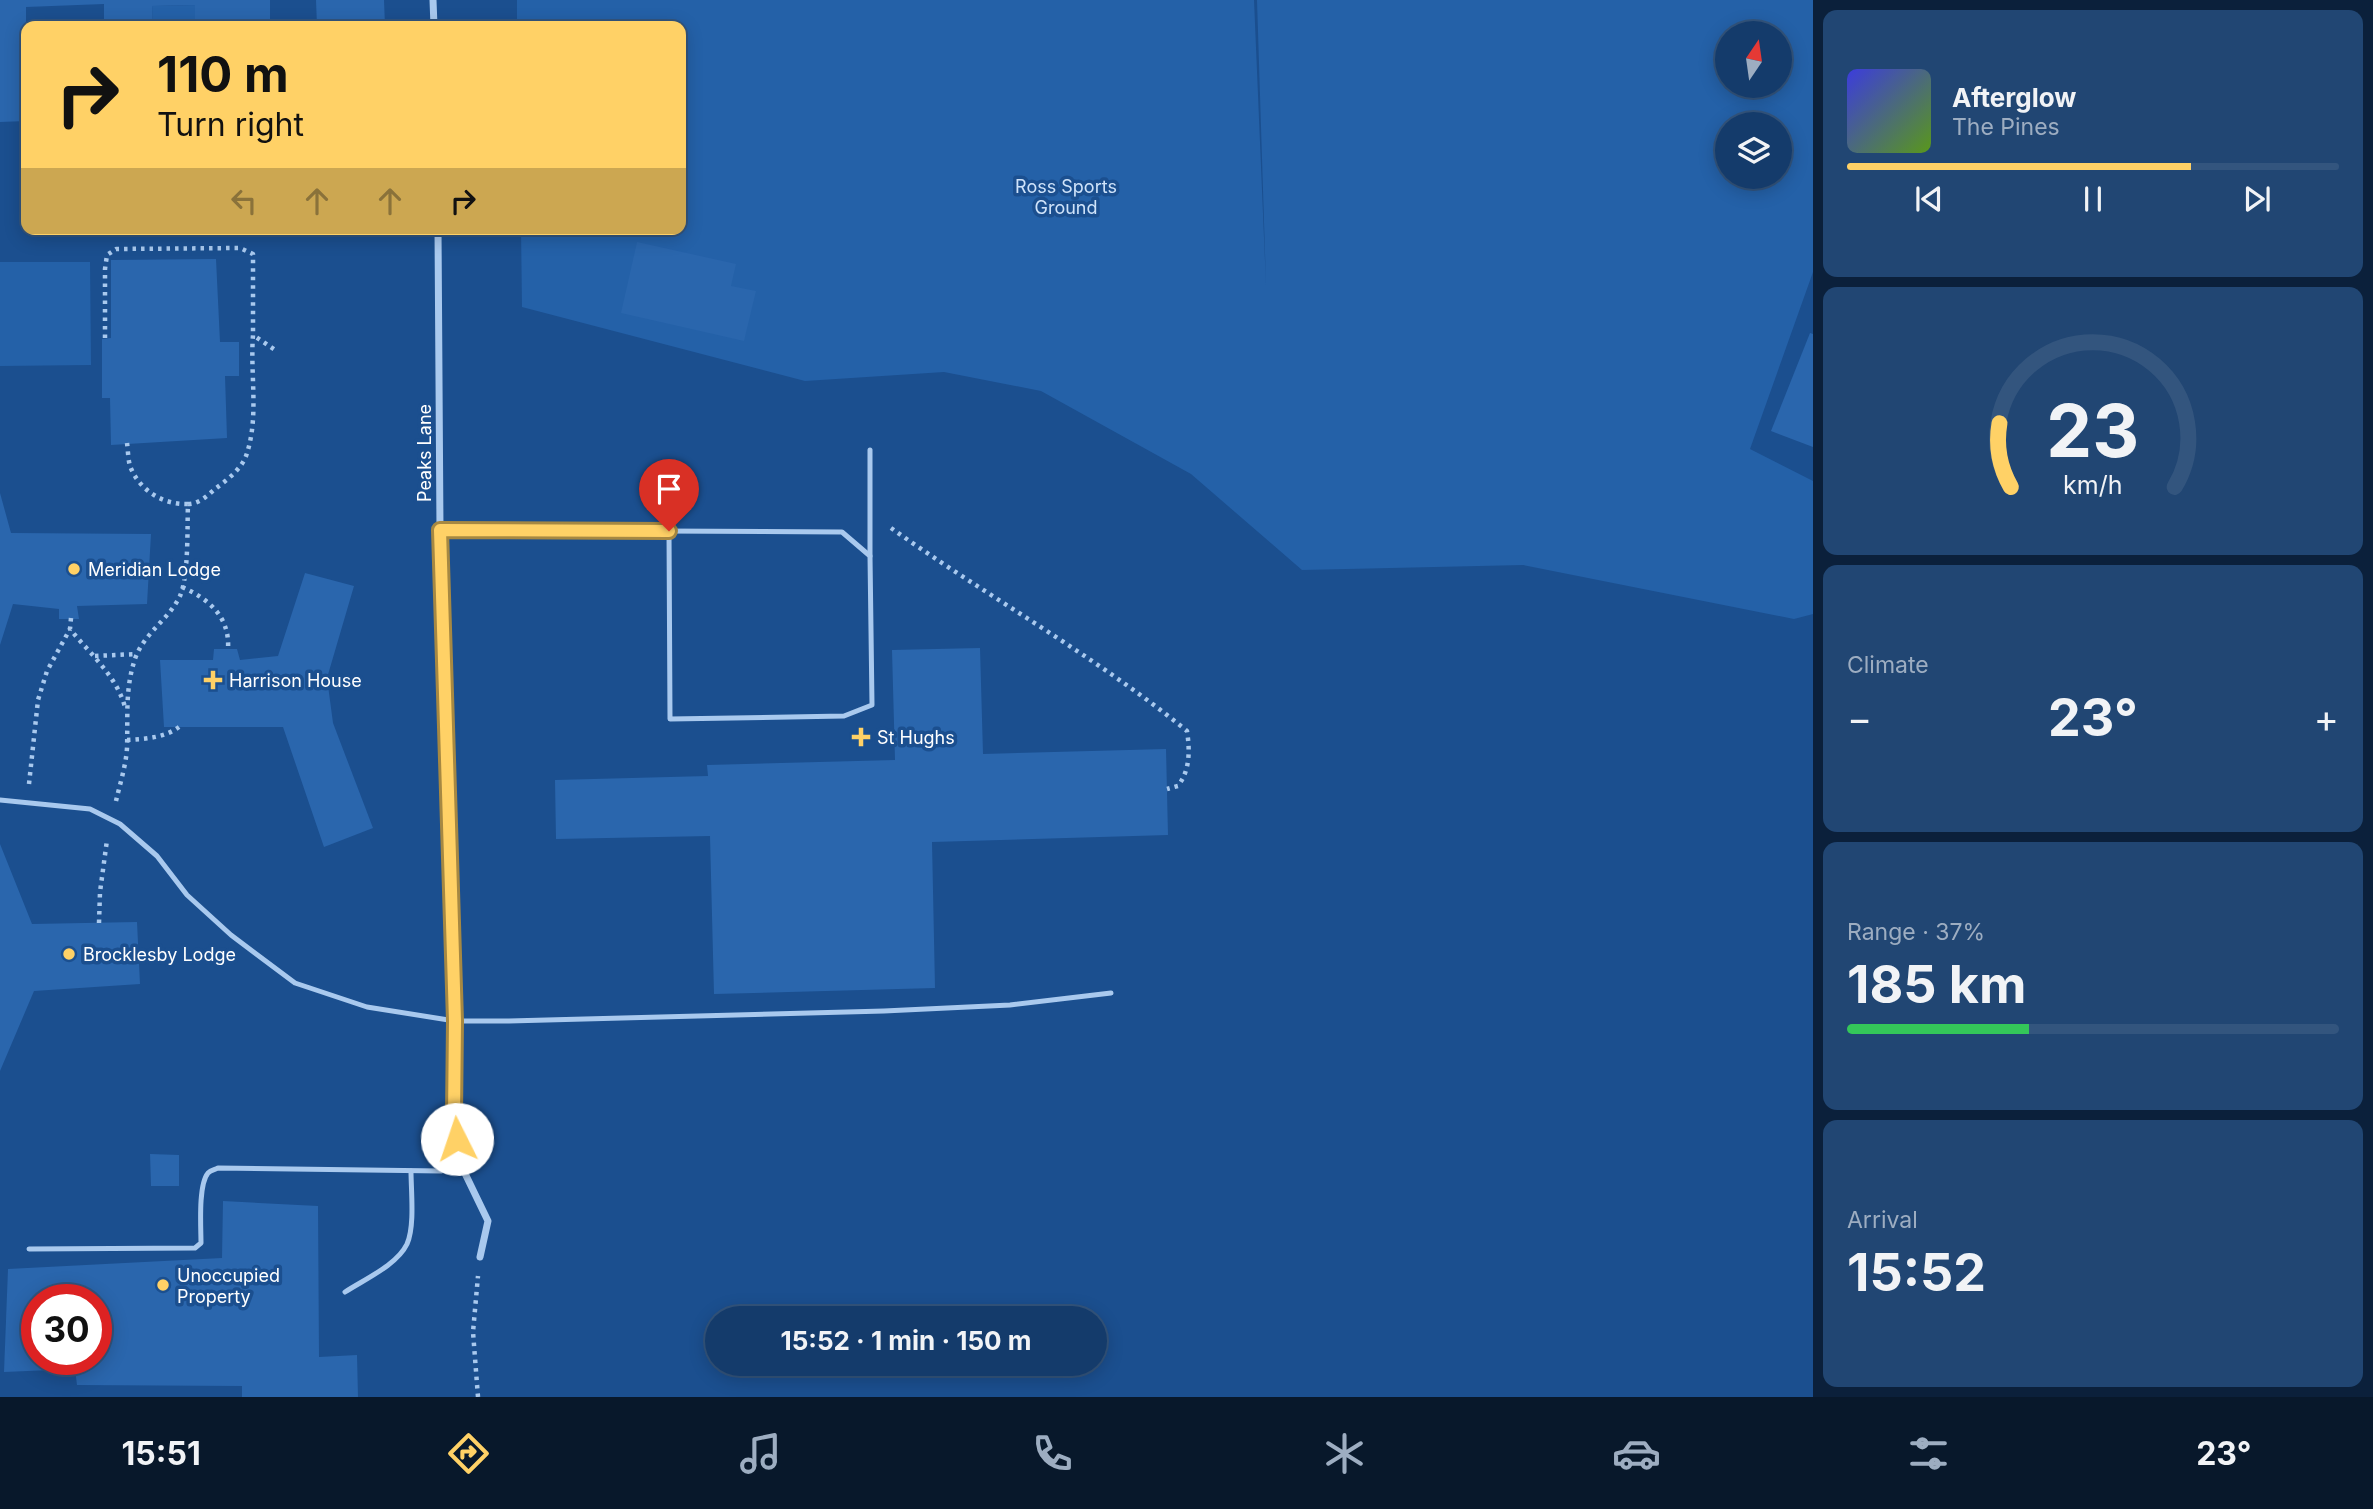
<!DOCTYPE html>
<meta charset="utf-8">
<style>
:root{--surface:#143b6b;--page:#214673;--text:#f1f3f6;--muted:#9dadc1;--line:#33557e;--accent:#ffd166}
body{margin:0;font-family:Inter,sans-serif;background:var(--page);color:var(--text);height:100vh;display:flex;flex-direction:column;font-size:26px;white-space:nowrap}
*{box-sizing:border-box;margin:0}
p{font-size:23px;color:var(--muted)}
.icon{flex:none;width:38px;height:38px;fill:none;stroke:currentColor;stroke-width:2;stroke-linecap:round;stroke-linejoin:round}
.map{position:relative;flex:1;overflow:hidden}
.side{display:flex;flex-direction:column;gap:10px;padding:10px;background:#0b203b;width:560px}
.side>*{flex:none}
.top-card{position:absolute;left:21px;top:21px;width:665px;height:214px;border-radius:14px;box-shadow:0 4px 18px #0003,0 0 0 2px var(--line);background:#ffd166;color:#111;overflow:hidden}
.needle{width:46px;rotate:13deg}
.buttons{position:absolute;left:1715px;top:21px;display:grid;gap:14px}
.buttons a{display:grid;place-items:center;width:77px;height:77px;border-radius:50%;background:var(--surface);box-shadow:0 4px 18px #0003,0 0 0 2px var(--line);font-size:35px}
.speed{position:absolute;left:21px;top:1284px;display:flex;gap:14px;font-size:35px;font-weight:700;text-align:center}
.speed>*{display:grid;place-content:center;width:91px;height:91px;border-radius:50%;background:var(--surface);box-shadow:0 4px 18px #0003,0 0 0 2px var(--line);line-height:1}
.speed .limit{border:10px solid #d22;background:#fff;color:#111}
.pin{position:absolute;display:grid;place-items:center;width:60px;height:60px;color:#fff;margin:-72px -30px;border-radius:50% 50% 50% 0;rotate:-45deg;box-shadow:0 0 7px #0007}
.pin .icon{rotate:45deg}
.me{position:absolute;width:77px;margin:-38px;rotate:356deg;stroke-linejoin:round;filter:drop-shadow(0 0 5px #0008)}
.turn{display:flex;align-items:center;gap:24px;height:147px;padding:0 21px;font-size:32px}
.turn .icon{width:91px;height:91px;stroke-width:2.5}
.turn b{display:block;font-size:49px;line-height:60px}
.lanes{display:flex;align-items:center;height:66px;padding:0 21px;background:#0003;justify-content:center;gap:35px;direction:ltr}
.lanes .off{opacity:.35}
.big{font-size:52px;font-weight:700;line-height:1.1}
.side .card{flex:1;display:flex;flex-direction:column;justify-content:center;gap:10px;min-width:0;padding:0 24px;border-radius:14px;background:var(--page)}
.side .dial{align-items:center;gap:0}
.dial svg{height:182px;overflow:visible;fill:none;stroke:var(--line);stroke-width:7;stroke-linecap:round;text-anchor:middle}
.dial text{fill:var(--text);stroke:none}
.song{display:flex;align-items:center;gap:21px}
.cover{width:84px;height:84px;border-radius:10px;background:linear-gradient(135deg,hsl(240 70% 55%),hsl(90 70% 35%))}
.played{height:7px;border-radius:4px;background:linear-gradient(90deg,var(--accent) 70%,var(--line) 70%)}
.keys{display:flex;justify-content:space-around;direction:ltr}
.heat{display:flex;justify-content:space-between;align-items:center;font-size:38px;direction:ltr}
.charge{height:10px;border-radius:5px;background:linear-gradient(90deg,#34c759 37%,var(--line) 0)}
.trip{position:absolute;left:705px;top:1306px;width:402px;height:70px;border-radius:35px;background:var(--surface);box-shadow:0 4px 18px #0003,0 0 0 2px var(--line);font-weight:700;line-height:70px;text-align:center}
.tab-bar{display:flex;height:112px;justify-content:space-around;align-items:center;background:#08182b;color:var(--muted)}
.tab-bar .icon{width:49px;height:49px}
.tab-bar .selected{color:var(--accent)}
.tab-bar b{font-size:32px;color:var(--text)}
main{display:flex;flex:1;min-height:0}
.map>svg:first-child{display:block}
.green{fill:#2461a8;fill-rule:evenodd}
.building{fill:#2a66ad;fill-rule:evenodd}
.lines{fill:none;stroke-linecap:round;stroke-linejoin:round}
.path{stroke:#a9c9ee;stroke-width:4.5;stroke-dasharray:3.5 5;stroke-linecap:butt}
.service{stroke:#a9c9ee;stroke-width:5}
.minor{stroke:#a9c9ee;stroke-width:7}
.route-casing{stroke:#a68842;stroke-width:18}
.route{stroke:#ffd166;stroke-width:12}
.poi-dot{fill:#ffd166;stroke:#1b4f8f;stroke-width:2.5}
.labels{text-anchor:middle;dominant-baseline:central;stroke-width:7;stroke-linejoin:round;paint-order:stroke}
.park-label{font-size:18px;fill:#cfe3fa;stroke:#1b4f8f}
.street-label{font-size:18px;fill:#fff;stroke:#1b4f8f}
.poi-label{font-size:18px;fill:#fff;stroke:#1b4f8f;text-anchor:start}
</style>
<main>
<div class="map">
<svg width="1813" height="1397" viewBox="0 0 1813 1397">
<rect width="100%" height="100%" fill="#1b4f8f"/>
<g class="green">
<path d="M517 0H1254L1266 285 1257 0H1813V272L1750 449 1813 481V614L1794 619 1523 565 1302 570 1191 474 1041 391 944 372 805 381 522 307 521 229H681V26H517ZM1727 33H1780V86H1727ZM1727 124H1780V177H1727Z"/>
<path d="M195 5V26H153L152 6Z"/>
<path d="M0 262H90L91 365 0 366Z"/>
</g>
<g class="building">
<path d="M0 0H270V26H195V5L152 6 153 26H104V4L26 7V121L0 122Z"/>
<path d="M316 0H384L385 26H317Z"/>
<path d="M637 242 736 264 731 286 756 291 744 341 621 313Z"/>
<path d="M216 259 220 342H239V376H225L227 438 111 445 110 398H102V339L111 338V260Z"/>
<path d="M1810 333 1813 334V447L1771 431Z"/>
<path d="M0 493 11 533 151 534 147 604 77 606 79 619H59V609L13 604 0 645Z"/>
<path d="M305 573 354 586 327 678 333 723 373 828 324 847 283 727H164L160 660H213L214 649H237L240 660 278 656Z"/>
<path d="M980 648 983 754 1166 749 1168 835 932 842 935 988 714 994 710 836 556 839 555 780 708 776 707 765 895 760 892 650Z"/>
<path d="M0 844 32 924 137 922 140 984 34 991 0 1071Z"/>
<path d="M150 1154 179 1155V1186H151Z"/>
<path d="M223 1201 318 1206 319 1357 357 1355 358 1397H242V1386L77 1385 75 1369 4 1372 8 1269 222 1258ZM37 1300H96V1360H37Z"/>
</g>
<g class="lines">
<g class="path">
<path d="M105 338V269L107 255 116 249 240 248 253 254V335"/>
<path d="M127 443C128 450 128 459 130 466 139 490 163 505 188 504"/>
<path d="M891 528C988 597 1094 655 1187 731 1190 751 1190 770 1178 786L1167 789"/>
<path d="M182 587C209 599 230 617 228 649"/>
<path d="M71 618 70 629C90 654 116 675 125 707"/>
<path d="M95 656 137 654"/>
<path d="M127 740C145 739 164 738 179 727"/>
<path d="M29 784 38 700 47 671 70 629"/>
<path d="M116 801C120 784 126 765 127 748 128 718 125 691 134 662 142 634 168 621 180 596 189 575 187 527 188 504 199 504 207 496 215 489 227 480 243 468 247 453 259 416 250 374 253 335L275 350"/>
<path d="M99 923 100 892 107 840"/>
<path d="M478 1397 473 1332 478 1276"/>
</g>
<g class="service">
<path d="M870 450V556"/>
<path d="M440 530 842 532 870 556 872 705 844 716 670 719 669 531"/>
<path d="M0 800 90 809 120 824 157 856 187 895 231 935 295 983 367 1007 455 1021H509L884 1011 1010 1005 1111 993"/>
<path d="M29 1249 195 1248 201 1243C201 1228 198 1185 208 1173 211 1170 214 1170 218 1168L441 1171 459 1161"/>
<path d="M345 1292C365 1279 397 1265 407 1244 415 1226 411 1191 411 1171"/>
</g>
<g class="minor">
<path d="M433 0 434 26"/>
<path d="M438 229 440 530 455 1021 454 1116 459 1161 488 1221 480 1257"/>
</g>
</g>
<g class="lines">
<g class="route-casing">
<path id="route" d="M457 1139 454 1116 455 1021 440 530 669 531"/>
</g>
<use href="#route" class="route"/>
</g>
<g class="poi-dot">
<circle cx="74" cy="569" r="7"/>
<path d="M209.5 669.5h7v7h7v7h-7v7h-7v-7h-7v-7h7z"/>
<path d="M857.5 726.5h7v7h7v7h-7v7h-7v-7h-7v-7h7z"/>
<circle cx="69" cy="954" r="7"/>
<circle cx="163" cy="1285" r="7"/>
</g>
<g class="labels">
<g class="park-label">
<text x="1066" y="186">Ross Sports<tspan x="1066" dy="21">Ground</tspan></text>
</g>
<g class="street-label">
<text transform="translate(424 453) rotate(-90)">Peaks Lane</text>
</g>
<g class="poi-label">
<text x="88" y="569">Meridian Lodge</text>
<text x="229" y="680">Harrison House</text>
<text x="877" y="737">St Hughs</text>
<text x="83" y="954">Brocklesby Lodge</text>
<text x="177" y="1275">Unoccupied<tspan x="177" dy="21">Property</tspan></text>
</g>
</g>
</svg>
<div class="buttons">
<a><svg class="needle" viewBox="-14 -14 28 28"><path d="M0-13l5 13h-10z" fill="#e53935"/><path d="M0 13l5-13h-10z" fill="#9dadc1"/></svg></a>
<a><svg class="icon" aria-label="layers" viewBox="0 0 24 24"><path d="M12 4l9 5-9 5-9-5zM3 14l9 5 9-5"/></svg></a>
</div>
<div class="speed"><div class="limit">30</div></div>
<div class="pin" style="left:669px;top:531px;background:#d93025"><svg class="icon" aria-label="arrive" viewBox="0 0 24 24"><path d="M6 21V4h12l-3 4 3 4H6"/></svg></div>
<svg class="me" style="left:457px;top:1139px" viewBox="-20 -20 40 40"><circle r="19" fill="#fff"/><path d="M0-13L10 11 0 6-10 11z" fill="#ffd166"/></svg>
<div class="trip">15:52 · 1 min · 150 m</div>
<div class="top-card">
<div class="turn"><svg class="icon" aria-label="right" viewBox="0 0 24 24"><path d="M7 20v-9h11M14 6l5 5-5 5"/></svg><div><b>110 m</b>Turn right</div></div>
<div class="lanes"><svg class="icon off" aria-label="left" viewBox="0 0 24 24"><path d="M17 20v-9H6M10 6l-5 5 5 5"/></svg><svg class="icon off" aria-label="ahead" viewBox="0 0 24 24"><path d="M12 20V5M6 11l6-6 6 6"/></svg><svg class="icon off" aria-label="ahead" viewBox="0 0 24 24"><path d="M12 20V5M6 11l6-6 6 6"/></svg><svg class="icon" aria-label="right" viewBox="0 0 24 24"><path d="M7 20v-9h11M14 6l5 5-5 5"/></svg></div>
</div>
</div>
<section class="side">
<div class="card">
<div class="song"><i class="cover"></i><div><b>Afterglow</b><p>The Pines</p></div></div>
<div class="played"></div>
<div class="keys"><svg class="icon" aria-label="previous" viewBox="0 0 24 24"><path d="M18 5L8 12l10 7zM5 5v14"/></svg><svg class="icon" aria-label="pause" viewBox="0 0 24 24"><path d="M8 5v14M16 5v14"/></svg><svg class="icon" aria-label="next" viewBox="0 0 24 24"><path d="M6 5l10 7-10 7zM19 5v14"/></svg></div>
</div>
<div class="card dial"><svg viewBox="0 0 100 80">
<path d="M14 69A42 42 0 1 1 86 69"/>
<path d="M14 69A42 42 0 0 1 9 41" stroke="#ffd166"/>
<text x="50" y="56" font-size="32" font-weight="700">23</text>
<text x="50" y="72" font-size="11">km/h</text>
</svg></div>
<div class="card"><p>Climate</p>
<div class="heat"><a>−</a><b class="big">23°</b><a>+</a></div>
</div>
<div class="card"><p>Range · 37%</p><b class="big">185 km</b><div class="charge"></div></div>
<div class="card"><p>Arrival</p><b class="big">15:52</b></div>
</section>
</main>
<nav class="tab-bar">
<b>15:51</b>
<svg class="icon selected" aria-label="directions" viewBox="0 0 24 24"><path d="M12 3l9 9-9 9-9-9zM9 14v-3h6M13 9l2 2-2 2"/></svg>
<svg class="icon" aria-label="music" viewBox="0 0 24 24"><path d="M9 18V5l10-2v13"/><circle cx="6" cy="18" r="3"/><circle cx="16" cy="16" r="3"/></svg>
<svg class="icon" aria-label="phone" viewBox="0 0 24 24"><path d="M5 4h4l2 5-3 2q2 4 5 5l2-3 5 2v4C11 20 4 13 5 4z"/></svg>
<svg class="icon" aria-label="climate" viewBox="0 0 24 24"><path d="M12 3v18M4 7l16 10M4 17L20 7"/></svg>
<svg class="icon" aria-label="car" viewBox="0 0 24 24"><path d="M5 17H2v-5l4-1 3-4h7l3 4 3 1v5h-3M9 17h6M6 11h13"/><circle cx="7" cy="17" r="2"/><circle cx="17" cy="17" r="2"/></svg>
<svg class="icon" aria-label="filters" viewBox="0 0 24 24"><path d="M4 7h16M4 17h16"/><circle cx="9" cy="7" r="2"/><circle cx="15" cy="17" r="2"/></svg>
<b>23°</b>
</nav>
